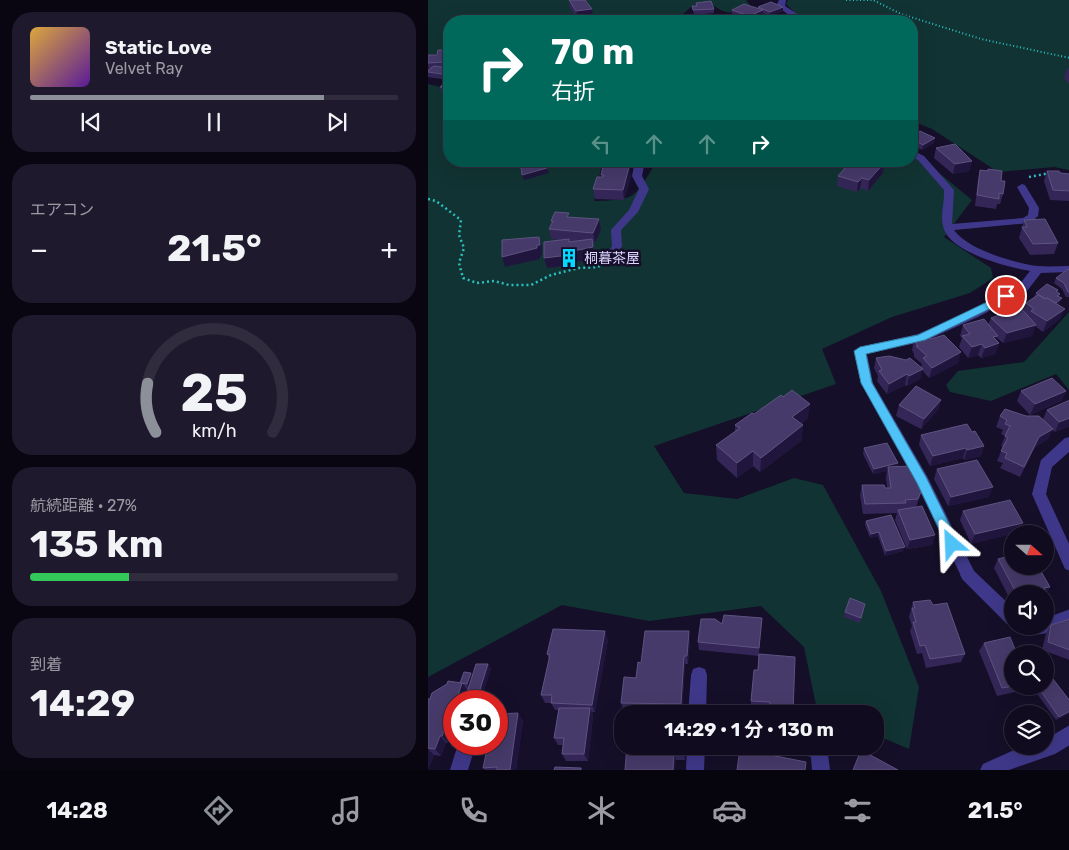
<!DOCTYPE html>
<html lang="ja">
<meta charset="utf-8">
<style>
:root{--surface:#100b1f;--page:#1e192c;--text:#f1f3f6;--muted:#9c9ba4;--line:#302b3d;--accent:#8c9099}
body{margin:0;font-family:Rubik,"Noto Sans JP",sans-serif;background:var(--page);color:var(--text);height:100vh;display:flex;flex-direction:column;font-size:19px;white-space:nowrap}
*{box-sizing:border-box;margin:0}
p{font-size:16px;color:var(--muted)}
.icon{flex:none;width:28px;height:28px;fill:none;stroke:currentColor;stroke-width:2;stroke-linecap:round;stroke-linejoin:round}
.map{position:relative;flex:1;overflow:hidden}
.sheet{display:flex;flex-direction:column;gap:12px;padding:12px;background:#090611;width:428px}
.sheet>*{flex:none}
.banner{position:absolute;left:15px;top:15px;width:475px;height:152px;border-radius:20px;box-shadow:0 5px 20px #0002,0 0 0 1px var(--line);background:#00695c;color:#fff;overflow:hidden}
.needle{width:32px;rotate:111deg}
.fabs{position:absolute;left:576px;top:525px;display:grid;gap:10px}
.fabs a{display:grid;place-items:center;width:50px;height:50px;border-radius:50%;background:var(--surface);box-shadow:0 5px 20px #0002,0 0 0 1px var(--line);font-size:25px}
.speed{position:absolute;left:15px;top:690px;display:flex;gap:10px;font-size:25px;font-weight:700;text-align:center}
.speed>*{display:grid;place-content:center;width:65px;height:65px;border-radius:50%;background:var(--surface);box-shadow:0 5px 20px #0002,0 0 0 1px var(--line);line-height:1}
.speed .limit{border:8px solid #d22;background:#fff;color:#111}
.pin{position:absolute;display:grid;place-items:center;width:42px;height:42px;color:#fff;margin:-21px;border:2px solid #fff;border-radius:50%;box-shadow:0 1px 5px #0007}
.me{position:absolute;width:55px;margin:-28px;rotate:334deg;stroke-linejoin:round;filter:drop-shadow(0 0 4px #0008)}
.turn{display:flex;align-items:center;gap:18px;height:105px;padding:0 25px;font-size:22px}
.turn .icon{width:65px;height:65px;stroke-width:2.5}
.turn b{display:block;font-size:35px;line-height:42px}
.lanes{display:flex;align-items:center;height:48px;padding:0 25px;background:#0003;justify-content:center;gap:25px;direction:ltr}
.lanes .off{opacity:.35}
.big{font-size:38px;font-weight:700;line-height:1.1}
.sheet .widget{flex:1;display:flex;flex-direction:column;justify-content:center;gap:8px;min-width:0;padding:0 18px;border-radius:20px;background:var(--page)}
.sheet .dial{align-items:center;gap:0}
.dial svg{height:130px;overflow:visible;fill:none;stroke:var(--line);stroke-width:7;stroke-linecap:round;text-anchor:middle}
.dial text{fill:var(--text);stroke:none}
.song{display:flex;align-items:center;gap:15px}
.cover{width:60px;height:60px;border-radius:8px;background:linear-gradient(135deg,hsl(40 70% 55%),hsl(270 70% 35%))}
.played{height:5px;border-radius:2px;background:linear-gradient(90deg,var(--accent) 80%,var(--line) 80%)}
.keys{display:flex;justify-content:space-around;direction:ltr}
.heat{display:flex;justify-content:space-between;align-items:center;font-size:28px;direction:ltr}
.charge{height:8px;border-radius:4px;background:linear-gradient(90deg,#34c759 27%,var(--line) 0)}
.trip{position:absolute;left:186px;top:705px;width:270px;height:50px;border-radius:20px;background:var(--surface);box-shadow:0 5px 20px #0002,0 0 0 1px var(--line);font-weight:700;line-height:50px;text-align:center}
.tabs{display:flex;height:80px;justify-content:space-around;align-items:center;background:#06040c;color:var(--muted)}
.tabs .icon{width:35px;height:35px}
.tabs .active{color:var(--accent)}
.tabs b{font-size:22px;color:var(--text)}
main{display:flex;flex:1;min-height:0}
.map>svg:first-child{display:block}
.green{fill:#123333}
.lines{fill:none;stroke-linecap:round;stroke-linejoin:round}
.path-far1{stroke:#2ac0bf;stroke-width:2;stroke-dasharray:1 2.5;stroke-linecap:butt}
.path{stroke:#2ac0bf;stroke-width:2.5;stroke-dasharray:2 3;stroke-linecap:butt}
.lane{fill:#3f388a;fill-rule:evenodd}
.street{fill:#3f388a;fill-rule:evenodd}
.wall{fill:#342758}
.shaded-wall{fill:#20163d}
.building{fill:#463a6a;stroke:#5e5381}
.route{fill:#4fc3f7;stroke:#337fa1}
.labels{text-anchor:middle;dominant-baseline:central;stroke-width:5;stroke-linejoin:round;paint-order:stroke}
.poi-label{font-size:14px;fill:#ded7ff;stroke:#150f29;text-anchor:start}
</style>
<main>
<section class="sheet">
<div class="widget">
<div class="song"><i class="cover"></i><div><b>Static Love</b><p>Velvet Ray</p></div></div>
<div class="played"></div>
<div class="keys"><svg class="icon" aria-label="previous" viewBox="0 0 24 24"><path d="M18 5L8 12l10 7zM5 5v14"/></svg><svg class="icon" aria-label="pause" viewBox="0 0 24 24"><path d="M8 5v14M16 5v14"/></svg><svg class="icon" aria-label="next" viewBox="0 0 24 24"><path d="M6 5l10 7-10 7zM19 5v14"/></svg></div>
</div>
<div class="widget"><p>エアコン</p>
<div class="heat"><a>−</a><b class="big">21.5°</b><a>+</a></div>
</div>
<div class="widget dial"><svg viewBox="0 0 100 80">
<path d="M14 69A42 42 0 1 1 86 69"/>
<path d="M14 69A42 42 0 0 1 9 39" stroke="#8c9099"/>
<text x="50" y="56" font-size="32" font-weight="700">25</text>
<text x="50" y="72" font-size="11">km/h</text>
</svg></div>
<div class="widget"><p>航続距離 · 27%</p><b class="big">135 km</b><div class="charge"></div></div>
<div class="widget"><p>到着</p><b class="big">14:29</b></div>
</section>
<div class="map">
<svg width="642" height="770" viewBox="0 0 642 770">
<rect width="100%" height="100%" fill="#150f29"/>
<g class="green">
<path d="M0 0H318L322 5C306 13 301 17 285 5L263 7 254 15 245 18 205 21H21V53L0 55Z"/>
<path d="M360 0H641V170L626 167 570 172 504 129 484 121V21H381L368 14 358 4Z"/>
<path d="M0 84 21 89V161H160L166 164H174L166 201C211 200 206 197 229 161H484V153L493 158 544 200 516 237 563 268 565 278 542 293 464 317 394 349 408 384 226 446 256 493 309 499 366 478 395 485 453 591 491 687 481 749 448 735V714H397L389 710 376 647 333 606 221 621 134 605 0 677Z"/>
<path d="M641 312V390L628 374 563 401 522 392 518 385 530 371 596 362Z"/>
</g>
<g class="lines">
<path class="path-far1" d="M418 0H445L473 14 553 39 642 58"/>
<g class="path">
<path d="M601 177 622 173"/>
<path d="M0 199 8 201 33 220 31 235 36 248 31 263 35 278 49 283 66 281 81 285H103L123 275 151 268 170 267 179 261"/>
</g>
<g class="lane">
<path d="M207 161H217L214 176 221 189 210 212 193 230 194 246 190 253 186 254 181 251 184 246 183 230 201 210 211 189 204 176Z"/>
<path d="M540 568 545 570 585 608 586 626 579 624 535 580 532 575 535 570Z"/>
<path d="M642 609V624C624 632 609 639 590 631L588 626H618V618Z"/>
<path d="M30 744H48L40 770H22Z"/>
</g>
<g class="street">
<path d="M351 0H358L357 6 380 21C369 21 355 13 349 4Z"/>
<path d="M281 16 302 21H232L236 19Z"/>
<path d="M484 150 496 156 526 190 524 224 595 218 600 215 601 208 589 187 594 184 597 185 611 208 610 216 602 223 526 230C540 250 587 263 610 266 621 267 631 266 642 266V272L613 273 599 291 550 317 497 341 439 354 445 383 499 476 548 575 545 580 540 582 535 580 488 483 433 383 426 351 432 347 490 334 542 311 591 285 602 271C579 267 520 252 515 226 512 214 517 202 516 190L490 160 484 157Z"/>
<path d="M642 437V451L624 467 618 494 642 546V571L637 569 604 494 613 460 637 438Z"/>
<path d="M271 667 277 669 279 675 278 714H260L263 675 265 669Z"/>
<path d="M642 725V745L627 754 581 770H552L555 764 595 746H618V739Z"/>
<path d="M259 746H277L276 770H258Z"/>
<path d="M364 746H399L402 770H384L383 757 367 752Z"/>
</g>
</g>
<g class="wall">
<path d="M141 0H157L165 18 150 20 142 8Z"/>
<path d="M268 3 286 9V13L266 15 264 6H268Z"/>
<path d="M330 7H355V11L342 16 335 13 334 19 330 21H311L304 19V10L330 9Z"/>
<path d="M19 50 21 55 17 67H14L21 68V92L20 93 13 92 12 87 18 83 17 82 20 80 0 77V70L3 68H0V55H9Z"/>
<path d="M642 68V85L636 78 639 69Z"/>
<path d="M484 130 486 132 485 135 506 143 494 150 484 144Z"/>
<path d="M508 148 544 161 541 171 525 174 506 158Z"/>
<path d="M63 161H100L99 164H64Z"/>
<path d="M456 163 455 173 440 191 432 188 429 192 409 186 410 176Z"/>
<path d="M201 167 203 177 196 200 167 199 165 189 173 177V175Z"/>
<path d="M560 169 573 181 575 194 572 204H569L568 209 547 206 550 180 552 170 559 171Z"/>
<path d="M619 171 632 173 642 174V201L622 200 616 181Z"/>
<path d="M142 217 173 230 167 243H165L167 258 143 263 144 265 119 268 116 258 131 240 123 239 121 229 124 224 123 221Z"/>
<path d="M596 220 630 243 626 254 602 255 591 238Z"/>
<path d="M642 270V297H638L634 289 626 283 628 278Z"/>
<path d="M630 290 629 292 632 294 631 296 632 303 630 305 632 319 615 332 607 326 604 336 575 343 569 338 568 340 571 343 567 354 553 358 550 355 540 358 531 347 534 338 532 336 535 325H560L563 318 595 311 598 303 606 297 608 293Z"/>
<path d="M486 340 530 363 501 378 494 370 492 379 479 386 477 385 459 394 449 381 450 376 446 368 448 358 493 367 494 364 486 357V354L484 350Z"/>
<path d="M593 391H638L633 401 602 415 589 401Z"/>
<path d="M513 400 510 410 493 429 468 416 471 405Z"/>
<path d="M642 400V426L627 432 624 430 620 439 607 447 592 477 572 468 575 463 569 461 575 447 573 446 577 436 573 434 575 430 568 427 572 416H598L615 419 619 410Z"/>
<path d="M326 414 380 418 373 424 374 440 332 472 325 466 309 478 289 460 288 445 307 432V425Z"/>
<path d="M544 432 556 446 553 456 536 460 535 458 502 466 491 445 493 435Z"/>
<path d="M436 448 470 463 469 467 494 489 488 507 507 535 504 545 479 549 467 520 469 513 435 514 432 495 434 485 459 488 458 477 459 471 445 474 435 454Z"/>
<path d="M509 469 561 497 520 506 506 479Z"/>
<path d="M535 511 591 532 543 544 532 520Z"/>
<path d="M438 521 475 551 457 556 450 536 442 538 437 525Z"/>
<path d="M570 559 622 587 618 593 619 605 618 612V594H585V605L566 568Z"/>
<path d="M485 602 505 605 537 654 533 662 498 668 494 653 489 654 482 631 484 626 481 617Z"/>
<path d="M437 604 432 623 416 617 417 612Z"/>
<path d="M642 619V660L614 650 618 633 623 625Z"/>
<path d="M294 624 333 626 331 654 365 714H341V710L323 708V701L330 670 331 656 271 650 270 642Z"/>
<path d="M180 640 167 712H164L165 716 160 761H138L134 754 135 745H130L126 738 131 710H127L123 703H117L113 695 121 660 119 654Z"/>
<path d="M262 640 260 664H257L254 712 250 711V714L229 711 196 710 193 703 208 678 213 663Z"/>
<path d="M556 643 585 654V686H599L596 690 569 696 551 651Z"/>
<path d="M63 668 53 700H41L39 695 36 701H26L20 743H18L13 756 6 755 0 769V699H2L45 676Z"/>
<path d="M610 687 642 713 628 720 607 691Z"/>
<path d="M90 713 95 721 88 770H57L55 768Z"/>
<path d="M199 746H258L257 760H248Z"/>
</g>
<g class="shaded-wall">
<path d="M355 7V11L342 16V12Z"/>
<path d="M164 9 165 18 150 20 148 11Z"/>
<path d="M335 10 334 19 330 21H321V16Z"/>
<path d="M19 50 21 55 17 67 15 62Z"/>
<path d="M21 86V92L20 93 19 88Z"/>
<path d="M507 138 506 143 494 150 495 145Z"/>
<path d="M544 161 541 171 525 174 527 164Z"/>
<path d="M456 163 455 173 440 191 441 180Z"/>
<path d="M201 167 203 177 196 200 195 190Z"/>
<path d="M119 168 121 173 96 180 94 175Z"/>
<path d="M434 178 432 188 429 192 430 182Z"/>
<path d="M171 219 173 230 167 243 165 233Z"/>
<path d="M111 237 114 247V255L112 256V259L77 267 74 257 109 245Z"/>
<path d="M164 239 167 258 143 263 144 265 119 268 116 258 141 252Z"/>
<path d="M634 298 632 303 625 309 627 304Z"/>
<path d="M637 309 632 319 615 332 619 321Z"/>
<path d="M608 325 604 336 575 343 579 333Z"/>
<path d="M570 336 567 344 571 343 567 354 553 358 557 348 565 337Z"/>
<path d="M554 344 550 355 540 358 544 347Z"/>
<path d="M533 352 530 363 501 378 504 368Z"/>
<path d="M495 369 492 379 479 386 481 376Z"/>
<path d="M479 374 477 385 459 394 461 384Z"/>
<path d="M638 391 633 401 602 415 607 404Z"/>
<path d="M513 400 510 410 493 429 496 419Z"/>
<path d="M382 404 380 418 363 431 364 417Z"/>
<path d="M642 418V426L627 432 631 422Z"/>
<path d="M375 425 374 440 332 472 333 458Z"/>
<path d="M625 429 620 439 607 447 592 477 611 437Z"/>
<path d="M556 446 553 456 536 460 539 450Z"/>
<path d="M538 448 535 458 502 466 505 456Z"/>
<path d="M325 451V466L309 478V463Z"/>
<path d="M470 463 469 468 460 467 459 471 445 474 446 469Z"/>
<path d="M565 487 561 497 520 506 523 497Z"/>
<path d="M595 523 591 532 543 544 547 534Z"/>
<path d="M451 532 450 536 442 538 443 534Z"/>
<path d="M507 535 504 545 479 549 482 540Z"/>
<path d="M477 547 475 551 457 556 458 551Z"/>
<path d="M622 587 618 595 616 588Z"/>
<path d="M177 631 180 640 167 712 164 705Z"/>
<path d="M261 631 262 640 260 664 259 656Z"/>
<path d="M256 656 257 664 254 712 253 704Z"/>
<path d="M60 664 63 668 53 700 50 696Z"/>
<path d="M43 673 46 677 42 688 39 684Z"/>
<path d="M34 683 40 691 36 701H28Z"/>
<path d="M26 705V728L20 743 14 736Z"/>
<path d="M162 708 165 716 160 761 156 754Z"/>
<path d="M642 711V713L628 720 631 717Z"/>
<path d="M90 713 95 721 88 770H82Z"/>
<path d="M12 736 18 743 13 756 7 749Z"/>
<path d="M256 746H258L257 760 256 753Z"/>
<path d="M0 749 6 755 0 769Z"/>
<path d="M246 753 248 760 247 770H245Z"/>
</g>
<g class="building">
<path d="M141 0H157L164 9 148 11Z"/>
<path d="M283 1 286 9 265 10 264 6H269L268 3Z"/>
<path d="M343 2 355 7 342 12 330 7Z"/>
<path d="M316 4 335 10 321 16 304 10Z"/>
<path d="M280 17 283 19 289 18 292 21H273L271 18Z"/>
<path d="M262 19 263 21H251Z"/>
<path d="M374 19 386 21H371Z"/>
<path d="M10 50H19L15 62 0 63V55H9Z"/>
<path d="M6 66 21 68V75L0 72V70Z"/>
<path d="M21 79V82H17Z"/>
<path d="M16 83 21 84V86L19 88 12 87Z"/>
<path d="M492 131 507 138 495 145 484 139V136Z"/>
<path d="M527 144 544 161 527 164 508 148Z"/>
<path d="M107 161H118L119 168 94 175 93 167 105 165 104 162Z"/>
<path d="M423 161H450L456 163 441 180 434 178 430 182 410 176Z"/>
<path d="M175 166 201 167 195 190 165 189 169 177H175L176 175H173Z"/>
<path d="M560 169 574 171 573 181H577L575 194 571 193V199L549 195 552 170 560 171Z"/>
<path d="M619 171H631L632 173 642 174V191L625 190Z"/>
<path d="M127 212 141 213 139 217 171 219 165 233 121 229 125 221H123Z"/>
<path d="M617 219 630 243 605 244 594 227H599L596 220Z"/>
<path d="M111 237 112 245H109V248L74 257V240Z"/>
<path d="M141 239V242L164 239 165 247 141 252V255L116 258V242Z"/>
<path d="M640 269 642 270V292H640L636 283 628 278Z"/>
<path d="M619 284 630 290 628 291 632 294 629 296 634 298 628 303 619 298 618 299 608 293Z"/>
<path d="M610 295 617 299 619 298 637 309 619 321 603 311 606 309 598 303Z"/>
<path d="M592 307 608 325 579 333 563 318Z"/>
<path d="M556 319 570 336 565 337 571 343 557 348 554 344 544 347 534 336 542 334 535 325Z"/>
<path d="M516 335 533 352 504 368 495 358 499 356 488 346H490L486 340 499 336 503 339Z"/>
<path d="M461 356 478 360 482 358 495 369 481 376 479 374 461 384 451 371 454 370 448 358Z"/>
<path d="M624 378 638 391 607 404 593 391Z"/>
<path d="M488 386 513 400 496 419 471 405Z"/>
<path d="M364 390 382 404 364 417 375 425 333 458 325 451 309 463 288 445 312 428 307 425 324 413 326 414 353 395 355 397Z"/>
<path d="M642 400V418L631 422 619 410Z"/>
<path d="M577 409 598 416H611L625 429 611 437 596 467 577 458 579 453 573 451 580 438 577 436 582 426 577 424 579 420 572 416Z"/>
<path d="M539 424 544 432 547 431 556 446 539 450 538 448 505 456 493 435Z"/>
<path d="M459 443 470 463 446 469 436 448Z"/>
<path d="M549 460 565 487 523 497 509 469Z"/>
<path d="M482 466 494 489 490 499 477 500 478 503 437 504 434 485H456L457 488H463L460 467Z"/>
<path d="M582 500 595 523 547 534 535 511Z"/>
<path d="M494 506 507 535 482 540 470 510Z"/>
<path d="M463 515 477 547 458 551 451 532 443 534 438 521Z"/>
<path d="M585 555V566H610L622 587 616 588 622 600 618 602 621 608H618V594H589L570 559Z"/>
<path d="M422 598 437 604 433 618 417 612Z"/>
<path d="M502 600 505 605 519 603 537 654 502 659 497 645 492 646 485 622H488L484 608H487L485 602Z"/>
<path d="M296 615 334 618 331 648 270 642 273 619H287L294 624Z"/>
<path d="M642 619V650L620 642 623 625Z"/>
<path d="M125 629 177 631 164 705 123 703 124 695H113L122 655 119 654Z"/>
<path d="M217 631H261L259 656H256L253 704 193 703 196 677 208 678 210 662 213 663Z"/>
<path d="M582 637 589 654H585V686L574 688 556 643Z"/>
<path d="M331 654 367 657 365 714 341 712 342 702 323 701 326 670H330Z"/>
<path d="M48 664H60L50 696H38Z"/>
<path d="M36 672 43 673 39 684 32 683Z"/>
<path d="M625 679 642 701V711L631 717 610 687 618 686V683Z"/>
<path d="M20 681 34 683 28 701H26V705L14 736H12L7 749 0 748V699H2L4 693 19 684Z"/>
<path d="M131 708H162L156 754H134L136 738H126Z"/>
<path d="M229 710H250L249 714H228Z"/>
<path d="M90 713 82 770H69V767L55 768 60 744H69V714Z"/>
<path d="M199 746H256V753H246L245 770H197Z"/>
<path d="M312 749 378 762 377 770H309Z"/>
<path d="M433 750 470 770H425Z"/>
<path d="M127 767 153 768V770H126Z"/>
</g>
<path class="route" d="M578 293 582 294V299L497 340 438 354 444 383 498 477 531 544 529 548 524 550 520 548 489 483 433 383 426 351 432 347 490 335Z"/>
<defs>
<g id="building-bare" transform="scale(1.5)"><path d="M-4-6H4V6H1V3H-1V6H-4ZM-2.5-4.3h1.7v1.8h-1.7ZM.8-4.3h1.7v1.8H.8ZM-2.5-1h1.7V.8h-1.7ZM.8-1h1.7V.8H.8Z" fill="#03d8ff" stroke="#150f29" stroke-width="2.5" paint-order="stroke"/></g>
</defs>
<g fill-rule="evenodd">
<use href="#building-bare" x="141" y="258"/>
</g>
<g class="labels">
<g class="poi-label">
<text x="156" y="258">桐暮茶屋</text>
</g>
</g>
</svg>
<div class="fabs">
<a><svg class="needle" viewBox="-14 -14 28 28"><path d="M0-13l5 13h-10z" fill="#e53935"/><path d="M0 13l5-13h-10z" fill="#9c9ba4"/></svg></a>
<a><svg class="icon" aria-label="sound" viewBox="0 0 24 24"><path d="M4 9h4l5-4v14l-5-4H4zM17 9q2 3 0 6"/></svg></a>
<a><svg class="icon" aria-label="search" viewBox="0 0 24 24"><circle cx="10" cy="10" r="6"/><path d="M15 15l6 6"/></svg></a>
<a><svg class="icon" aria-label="layers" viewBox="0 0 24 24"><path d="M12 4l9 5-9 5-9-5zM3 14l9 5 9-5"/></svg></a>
</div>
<div class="speed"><div class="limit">30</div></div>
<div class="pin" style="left:578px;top:296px;background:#d93025"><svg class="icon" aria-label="arrive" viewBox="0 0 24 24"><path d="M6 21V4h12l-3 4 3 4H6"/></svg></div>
<svg class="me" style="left:524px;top:544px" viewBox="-20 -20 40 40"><path d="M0-17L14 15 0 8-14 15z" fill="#4fc3f7" stroke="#fff" stroke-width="4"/></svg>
<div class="trip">14:29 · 1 分 · 130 m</div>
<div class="banner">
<div class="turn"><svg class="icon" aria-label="right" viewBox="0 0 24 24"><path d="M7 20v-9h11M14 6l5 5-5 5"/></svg><div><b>70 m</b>右折</div></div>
<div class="lanes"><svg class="icon off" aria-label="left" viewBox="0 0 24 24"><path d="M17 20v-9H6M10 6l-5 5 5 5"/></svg><svg class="icon off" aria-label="ahead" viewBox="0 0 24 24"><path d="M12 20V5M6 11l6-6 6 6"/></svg><svg class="icon off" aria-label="ahead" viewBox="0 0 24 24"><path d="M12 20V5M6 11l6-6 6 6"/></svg><svg class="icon" aria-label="right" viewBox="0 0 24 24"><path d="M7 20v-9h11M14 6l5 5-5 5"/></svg></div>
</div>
</div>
</main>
<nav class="tabs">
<b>14:28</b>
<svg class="icon active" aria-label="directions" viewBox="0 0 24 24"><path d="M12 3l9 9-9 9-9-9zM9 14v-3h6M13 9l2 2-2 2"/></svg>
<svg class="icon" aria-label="music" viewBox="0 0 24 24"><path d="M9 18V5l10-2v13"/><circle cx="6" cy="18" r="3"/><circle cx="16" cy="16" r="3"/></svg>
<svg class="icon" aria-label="phone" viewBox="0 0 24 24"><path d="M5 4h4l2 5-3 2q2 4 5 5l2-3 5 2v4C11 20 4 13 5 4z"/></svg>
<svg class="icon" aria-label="climate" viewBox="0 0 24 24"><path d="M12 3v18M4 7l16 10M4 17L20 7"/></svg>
<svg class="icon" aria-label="car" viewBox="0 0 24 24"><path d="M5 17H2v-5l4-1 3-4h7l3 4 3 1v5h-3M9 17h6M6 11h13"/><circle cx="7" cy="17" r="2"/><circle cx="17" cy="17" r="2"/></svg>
<svg class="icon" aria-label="filters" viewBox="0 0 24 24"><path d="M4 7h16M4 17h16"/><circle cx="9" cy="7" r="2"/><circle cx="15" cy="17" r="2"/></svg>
<b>21.5°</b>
</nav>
